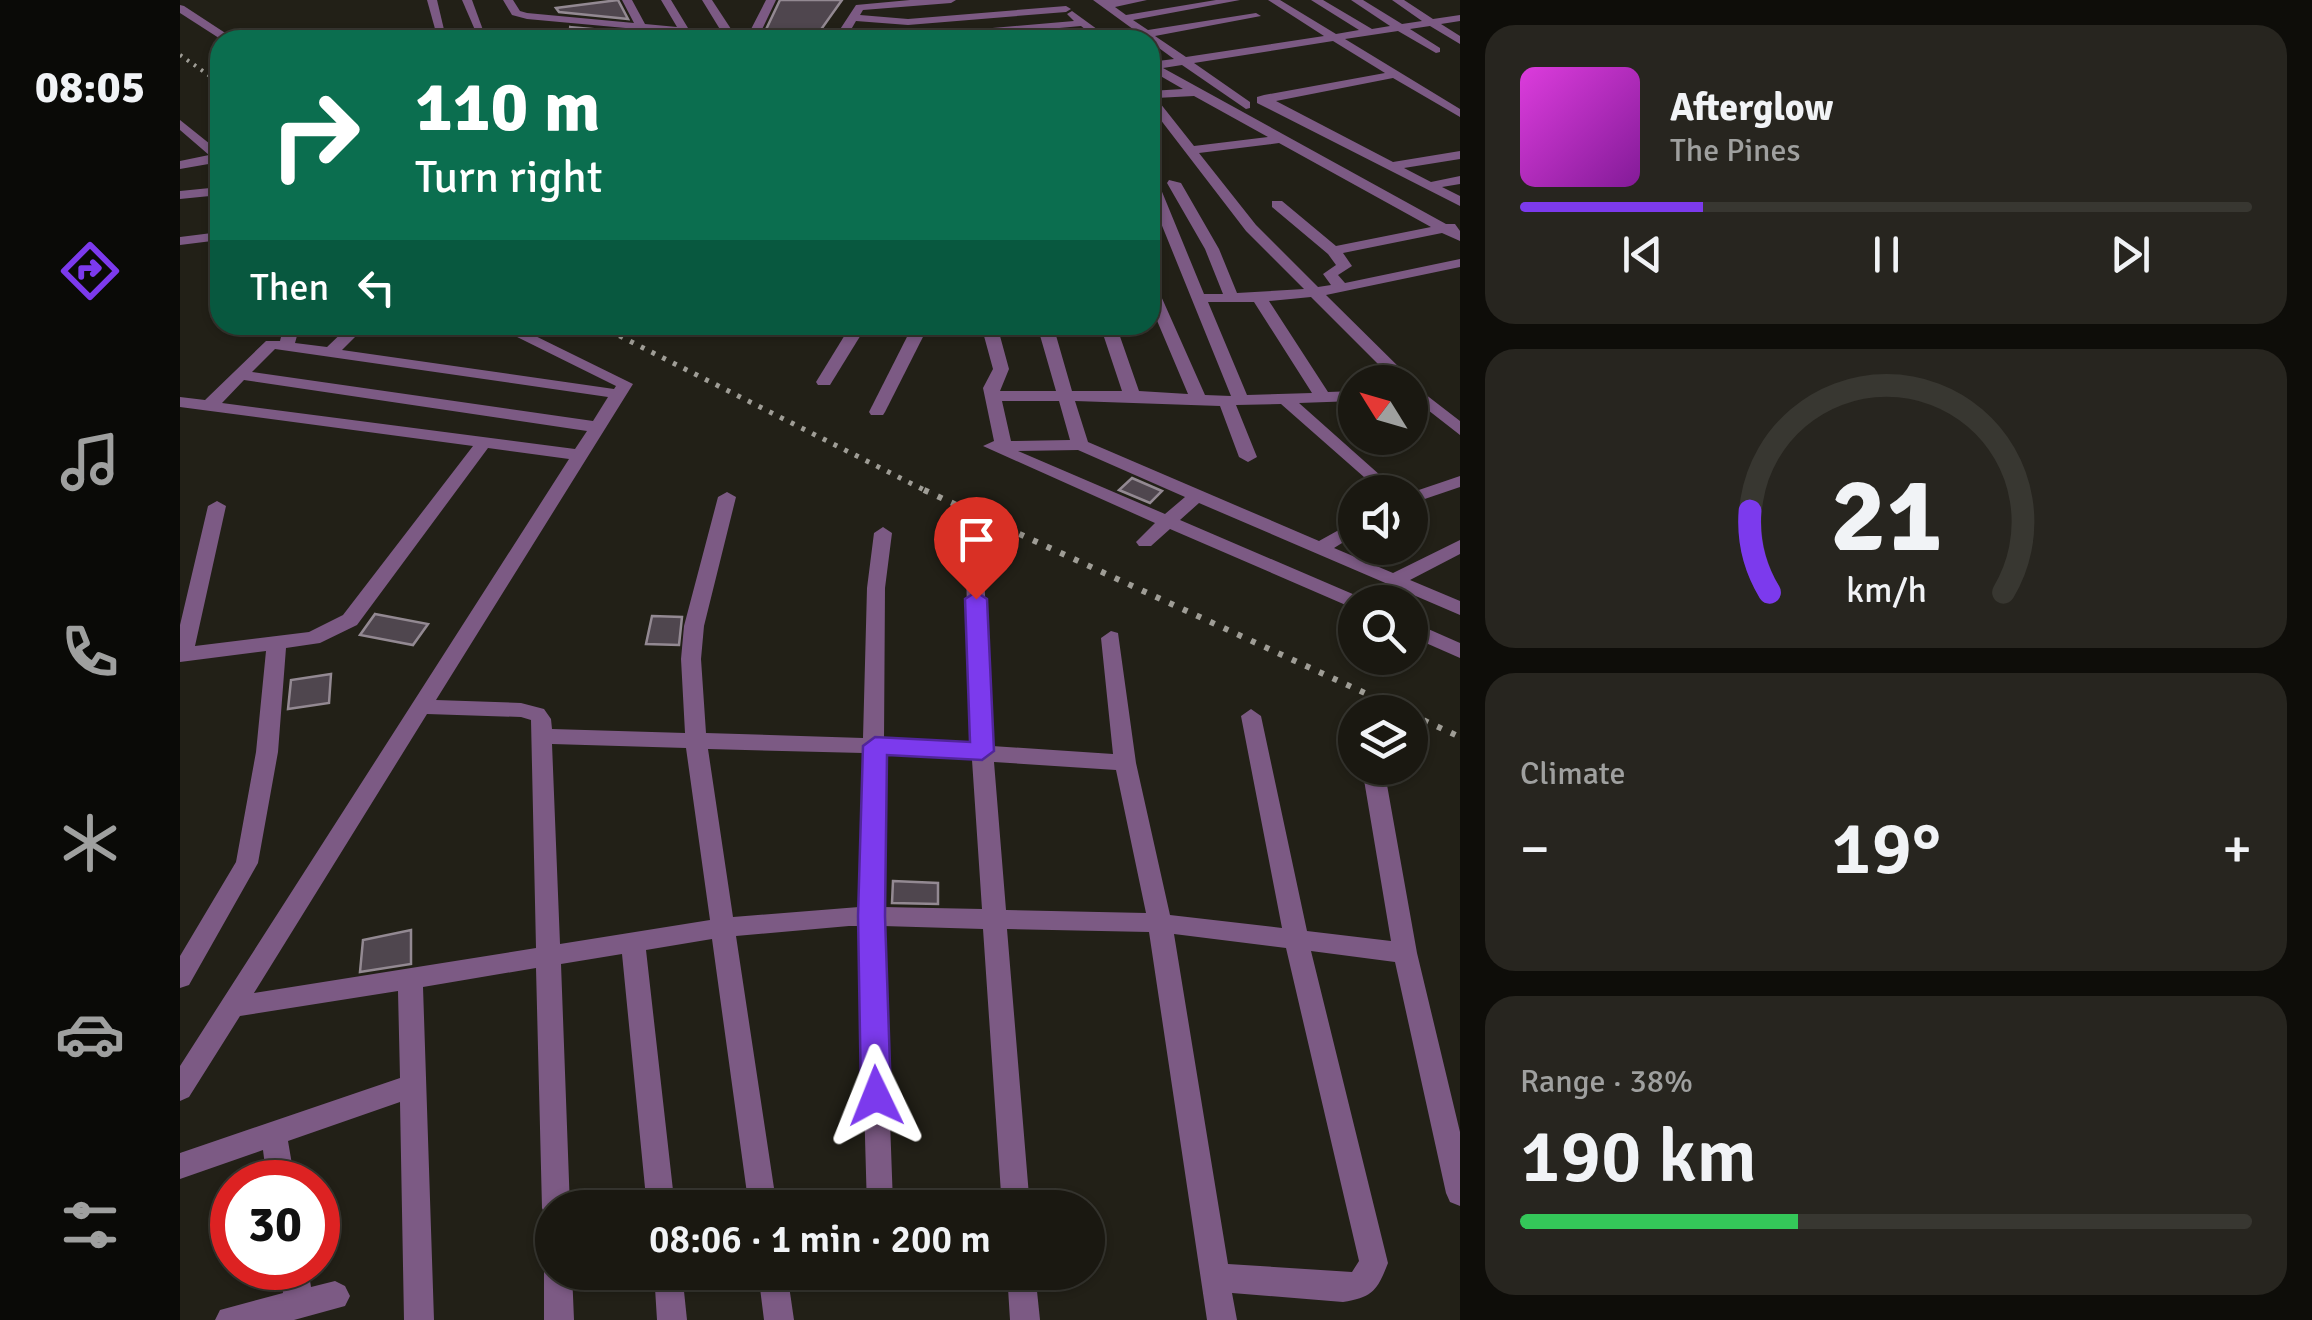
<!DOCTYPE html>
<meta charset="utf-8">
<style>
:root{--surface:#1a1811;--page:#27251f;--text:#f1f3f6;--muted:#9fa09f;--line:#383731;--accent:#7c3aed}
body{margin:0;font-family:Signika,sans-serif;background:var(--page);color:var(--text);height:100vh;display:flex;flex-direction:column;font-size:38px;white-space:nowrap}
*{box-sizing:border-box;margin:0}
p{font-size:32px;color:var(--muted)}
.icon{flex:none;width:55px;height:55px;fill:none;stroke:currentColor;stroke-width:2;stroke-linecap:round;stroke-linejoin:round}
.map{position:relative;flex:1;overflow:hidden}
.panel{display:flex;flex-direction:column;gap:25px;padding:25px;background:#0e0d09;width:852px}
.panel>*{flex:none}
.top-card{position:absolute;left:30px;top:30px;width:950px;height:305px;border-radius:30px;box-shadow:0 2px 8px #0004,0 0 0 2px var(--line);background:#0b6e4f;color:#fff;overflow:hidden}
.needle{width:65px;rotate:307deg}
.buttons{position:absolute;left:1158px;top:365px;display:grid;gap:20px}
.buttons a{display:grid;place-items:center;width:90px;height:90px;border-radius:50%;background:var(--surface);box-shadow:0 2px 8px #0004,0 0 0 2px var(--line);font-size:50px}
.speed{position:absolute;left:30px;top:1160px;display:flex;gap:20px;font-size:50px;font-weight:700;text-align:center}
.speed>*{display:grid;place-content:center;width:130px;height:130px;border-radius:50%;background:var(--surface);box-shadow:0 2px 8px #0004,0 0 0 2px var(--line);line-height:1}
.speed .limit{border:15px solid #d22;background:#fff;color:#111}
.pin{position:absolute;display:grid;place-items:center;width:85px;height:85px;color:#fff;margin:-102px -42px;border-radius:50% 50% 50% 0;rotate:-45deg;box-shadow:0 0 10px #0007}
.pin .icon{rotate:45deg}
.me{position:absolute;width:110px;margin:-55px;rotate:358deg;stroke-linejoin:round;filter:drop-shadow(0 0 8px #0008)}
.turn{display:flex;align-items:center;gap:35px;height:210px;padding:0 40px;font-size:45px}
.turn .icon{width:130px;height:130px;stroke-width:2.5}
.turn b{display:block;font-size:70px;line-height:85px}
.then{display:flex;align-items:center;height:95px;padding:0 40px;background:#0003;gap:20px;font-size:38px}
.big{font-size:75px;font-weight:600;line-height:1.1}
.panel .card{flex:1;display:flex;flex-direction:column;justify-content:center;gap:15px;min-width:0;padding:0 35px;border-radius:30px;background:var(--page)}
.panel .dial{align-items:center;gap:0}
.dial svg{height:260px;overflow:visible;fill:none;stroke:var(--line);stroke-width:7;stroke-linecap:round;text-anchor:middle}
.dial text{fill:var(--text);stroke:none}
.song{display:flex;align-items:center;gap:30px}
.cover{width:120px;height:120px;border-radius:15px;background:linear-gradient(135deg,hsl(300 70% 55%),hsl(290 70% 35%))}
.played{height:10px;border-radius:5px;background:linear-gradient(90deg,var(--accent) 25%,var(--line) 25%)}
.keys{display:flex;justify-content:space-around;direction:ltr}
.heat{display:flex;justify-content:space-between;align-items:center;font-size:55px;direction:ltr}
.charge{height:15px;border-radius:8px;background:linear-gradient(90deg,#34c759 38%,var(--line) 0)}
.trip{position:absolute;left:355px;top:1190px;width:570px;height:100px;border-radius:50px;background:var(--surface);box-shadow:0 2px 8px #0004,0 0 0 2px var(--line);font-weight:600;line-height:100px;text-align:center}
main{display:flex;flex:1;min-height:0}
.menu{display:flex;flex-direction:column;width:180px;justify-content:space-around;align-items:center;background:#0a0a07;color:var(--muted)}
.menu .icon{width:70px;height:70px}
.menu .on{color:var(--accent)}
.menu b{font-size:45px;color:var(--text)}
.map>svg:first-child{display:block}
.building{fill:#4f464e;stroke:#938992;stroke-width:2.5}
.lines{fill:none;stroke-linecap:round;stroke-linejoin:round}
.minor{fill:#7c5a84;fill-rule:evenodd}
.rail-far2{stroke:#9f9d96;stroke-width:4;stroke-dasharray:2.5 6;stroke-linecap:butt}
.rail-far1{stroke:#9f9d96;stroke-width:5;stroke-dasharray:4 8;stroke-linecap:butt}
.rail{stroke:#9f9d96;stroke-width:6;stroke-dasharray:5 10;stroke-linecap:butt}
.route{fill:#7c3aed;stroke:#51269a;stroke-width:2.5}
</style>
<main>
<nav class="menu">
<b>08:05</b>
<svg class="icon on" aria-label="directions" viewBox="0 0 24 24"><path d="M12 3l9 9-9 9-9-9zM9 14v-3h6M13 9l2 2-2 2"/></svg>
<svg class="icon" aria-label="music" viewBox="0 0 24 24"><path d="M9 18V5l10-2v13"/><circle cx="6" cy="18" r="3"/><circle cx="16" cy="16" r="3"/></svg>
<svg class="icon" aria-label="phone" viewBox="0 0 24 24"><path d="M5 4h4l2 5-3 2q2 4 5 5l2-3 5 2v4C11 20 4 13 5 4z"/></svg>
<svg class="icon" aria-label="climate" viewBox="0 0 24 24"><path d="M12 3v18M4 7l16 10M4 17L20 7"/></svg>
<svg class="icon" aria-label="car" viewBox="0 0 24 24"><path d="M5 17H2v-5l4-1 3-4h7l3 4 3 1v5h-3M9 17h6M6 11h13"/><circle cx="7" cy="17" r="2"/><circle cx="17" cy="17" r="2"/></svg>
<svg class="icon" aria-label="filters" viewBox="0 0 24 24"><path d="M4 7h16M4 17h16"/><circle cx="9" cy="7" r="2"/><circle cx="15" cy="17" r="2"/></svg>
</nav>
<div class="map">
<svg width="1280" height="1320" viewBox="0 0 1280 1320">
<rect width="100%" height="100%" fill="#222017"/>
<g class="building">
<path d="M438 0 448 19 379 12 376 8Z"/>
<path d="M600 0H662L635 38 612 35 608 40H581Z"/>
<path d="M389 27 536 40H439L430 33Z"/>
<path d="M952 478 982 491 970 503 939 490Z"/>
<path d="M195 614 248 624 233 645 180 635Z"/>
<path d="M472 616 502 617 499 645 466 644Z"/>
<path d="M151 674 149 703 108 709 111 680Z"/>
<path d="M713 881 758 883V904L712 903Z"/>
<path d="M231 930V964L180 972 183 940Z"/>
</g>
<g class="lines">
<g class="minor">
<path d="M247 0H257L266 38 257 36Z"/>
<path d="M282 0H292L303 30H295Z"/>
<path d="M323 0H333L340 11 347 13 454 23 442 0H452L465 24 497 27 481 0H491L508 28 541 31 522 0H532L553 32 569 33 586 0H596L577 40 347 19 332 15Z"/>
<path d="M730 0H776L771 3 683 10 680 15 728 19 886 6 891 9 886 12 728 25 676 21 665 40H653L676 5Z"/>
<path d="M913 0H967L935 7 946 15 1036 0H1060L953 20 968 30 1076 13 1081 16 975 36 1006 57 1144 36 1088 0H1100L1156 34 1179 30 1131 0H1143L1192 29 1210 26 1171 0H1183L1222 24 1242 21 1212 0H1224L1253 19 1280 15V21L1261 24 1280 36V44L1250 26 1230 29 1260 48V52L1256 53 1218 31 1165 39 1280 109V117L1213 78 1096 101 1213 162 1280 151V159L1224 168 1251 182 1280 176V184L1262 187 1280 196V206L1077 103V97L1084 95 1205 73 1153 41 1014 63 1070 102V108L1066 109 1002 65 983 68 1266 224H1275L1280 231V241L1262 233 1163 253 1172 266 1158 275 1165 283 1280 259V267L1146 295 1231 379 1232 384 1280 421V435L1230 396V382H1216L1131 297 1089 301 1148 392 1175 391V401L1119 403 1219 492H1201L1101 404 1056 405 1077 457 1068 462 1059 457 1040 406 895 401 908 442 1139 541 1175 521V535L1154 548 1213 573 1280 540V554L1230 580 1280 601V615L1019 503 1000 520 1182 598 1185 602H1175V608L1168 606 990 529 971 546H959L956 542 975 523 803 446 814 441 803 388 813 369 801 325H817L829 369 820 391H876L857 325H873L892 391H942L920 325H936L959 391 1008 394 970 304V283L977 287 1025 395 1051 396 970 196V178L978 182 1024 294H1043L1025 249 987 183 989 180 1001 183 1039 249 1057 293 1124 289 1066 231 970 106V91L1003 89 970 70V62L994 59ZM1014 96 1088 137 1014 146 976 98ZM1099 143 1251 227 1156 246 1102 201H1092V207L1148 254 1156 265 1143 274 1151 285 1138 287 1076 225 1019 153ZM1028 302H1074L1132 393 1067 395ZM822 401H879L890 440 831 441ZM898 450 1005 497 985 514 838 451Z"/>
<path d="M0 5 4 6 56 40H42L0 13Z"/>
<path d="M892 11 932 40H919L901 26 747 40 716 39 721 36 894 21 887 14Z"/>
<path d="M335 29 430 37 436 40 331 34 330 32Z"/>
<path d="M0 120 40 152V162L0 169V161L29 155 0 130Z"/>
<path d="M40 187V195L0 199V191Z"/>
<path d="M40 232V240L0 245V237Z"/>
<path d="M104 325H120L115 343 147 347 170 325H187L162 350 434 389 436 386 313 325H333L453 384 256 700 341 703 364 709 371 719 372 729 505 733 501 659 504 626 538 497 547 492 556 497 524 626 521 659 526 733 683 738 687 588 694 533 703 527 712 533 705 588 704 739 791 745 786 573 788 569 795 567 804 573 812 746 933 754 921 638 931 631 938 633 956 763 990 915 1102 928 1061 716 1071 709 1081 716 1127 931 1211 941 1182 768H1204L1237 953 1280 1132V1206L1270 1202 1266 1193 1215 962 1131 951 1208 1263C1197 1291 1193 1297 1163 1302L1052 1293 1057 1320H1027L969 932 827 929 850 1208H822L803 929 703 926 713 1204 711 1208H687L679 926H669L556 936 597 1208H569L532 939 466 950 495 1208H467L442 954 381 964 390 1208H372V1220L366 1217 362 1208 356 968 243 987 254 1320H224L220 1102 108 1141 115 1182H87L83 1150 0 1179V1153L220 1078 218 991 60 1016 9 1097 0 1101V1066L389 459 308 448 177 625 140 643 106 648 98 752 78 863 9 985 0 988V956L56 862 76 752 86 651 0 662V625L28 506 37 501 46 506 15 646 129 632 163 615 293 446 0 407V397L25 400 86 341H100ZM95 349 428 397 413 421 72 372ZM64 380 407 431 395 449 42 403ZM247 714 341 717 351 720 356 948 74 993ZM372 744 506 748 530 920 380 944ZM528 749 683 753 679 907 553 917ZM704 754 792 760 802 909 703 907ZM814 762 936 770 966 913 826 910ZM994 934 1106 948 1179 1261 1172 1272 1048 1264Z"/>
<path d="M535 325H553L536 336 528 331Z"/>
<path d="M671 325H687L650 385H638L636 382Z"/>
<path d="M733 325H749L705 412 703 415H691L689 412Z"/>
<path d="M1280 476V487L1230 504V493Z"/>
<path d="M1230 621 1280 643V658L1230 636Z"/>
<path d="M372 1260V1272H392L394 1320H364V1272L368 1262Z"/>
<path d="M100 1268H128L131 1287 155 1281 165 1286 170 1296 165 1306 114 1320H35L40 1310 103 1293Z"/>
<path d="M474 1272H502L507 1320H477Z"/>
<path d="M578 1272H607L614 1320H584Z"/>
<path d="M827 1272H855L860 1320H830Z"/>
</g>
<path class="rail-far2" d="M0 55 40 83"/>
<path class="rail-far1" d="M418 325 750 493"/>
<g class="rail">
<path d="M744 490 1226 712"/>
<path d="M1230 714 1280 737"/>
</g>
</g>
<path class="route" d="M796 592 807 599 814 751 802 760 707 755 705 916 711 1096 707 1105 696 1109 686 1105 681 1096 678 916 683 746 695 737 790 742 785 599Z"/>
</svg>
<div class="buttons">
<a><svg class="needle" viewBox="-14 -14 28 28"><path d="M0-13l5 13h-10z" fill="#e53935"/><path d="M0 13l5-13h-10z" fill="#9fa09f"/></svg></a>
<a><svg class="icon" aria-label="sound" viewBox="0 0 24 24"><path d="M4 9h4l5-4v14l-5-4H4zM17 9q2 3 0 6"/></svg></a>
<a><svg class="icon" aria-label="search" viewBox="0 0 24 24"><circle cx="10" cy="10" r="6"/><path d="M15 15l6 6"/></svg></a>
<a><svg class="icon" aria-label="layers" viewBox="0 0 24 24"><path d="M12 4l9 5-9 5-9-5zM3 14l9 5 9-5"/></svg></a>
</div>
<div class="speed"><div class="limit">30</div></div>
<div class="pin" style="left:796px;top:599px;background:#d93025"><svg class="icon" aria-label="arrive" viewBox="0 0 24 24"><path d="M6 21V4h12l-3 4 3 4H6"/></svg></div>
<svg class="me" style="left:696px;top:1096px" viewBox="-20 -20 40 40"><path d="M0-17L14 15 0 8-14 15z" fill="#7c3aed" stroke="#fff" stroke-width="4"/></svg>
<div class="trip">08:06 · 1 min · 200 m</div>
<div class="top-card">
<div class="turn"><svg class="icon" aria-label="right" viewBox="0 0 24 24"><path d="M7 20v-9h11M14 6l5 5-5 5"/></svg><div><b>110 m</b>Turn right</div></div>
<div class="then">Then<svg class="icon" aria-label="left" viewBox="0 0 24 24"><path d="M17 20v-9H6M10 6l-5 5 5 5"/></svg></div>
</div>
</div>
<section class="panel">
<div class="card">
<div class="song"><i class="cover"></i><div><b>Afterglow</b><p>The Pines</p></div></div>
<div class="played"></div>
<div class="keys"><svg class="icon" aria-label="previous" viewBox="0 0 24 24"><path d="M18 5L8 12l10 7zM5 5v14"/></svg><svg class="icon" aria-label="pause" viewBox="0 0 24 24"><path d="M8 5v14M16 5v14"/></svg><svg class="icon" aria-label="next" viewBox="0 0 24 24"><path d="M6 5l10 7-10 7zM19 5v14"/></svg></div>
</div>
<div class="card dial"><svg viewBox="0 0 100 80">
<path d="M14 69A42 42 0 1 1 86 69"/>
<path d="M14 69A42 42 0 0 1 8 44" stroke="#7c3aed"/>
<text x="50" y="56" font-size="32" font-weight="700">21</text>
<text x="50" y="72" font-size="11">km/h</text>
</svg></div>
<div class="card"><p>Climate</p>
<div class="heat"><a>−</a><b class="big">19°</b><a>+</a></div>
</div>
<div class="card"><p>Range · 38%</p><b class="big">190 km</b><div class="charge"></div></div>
</section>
</main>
